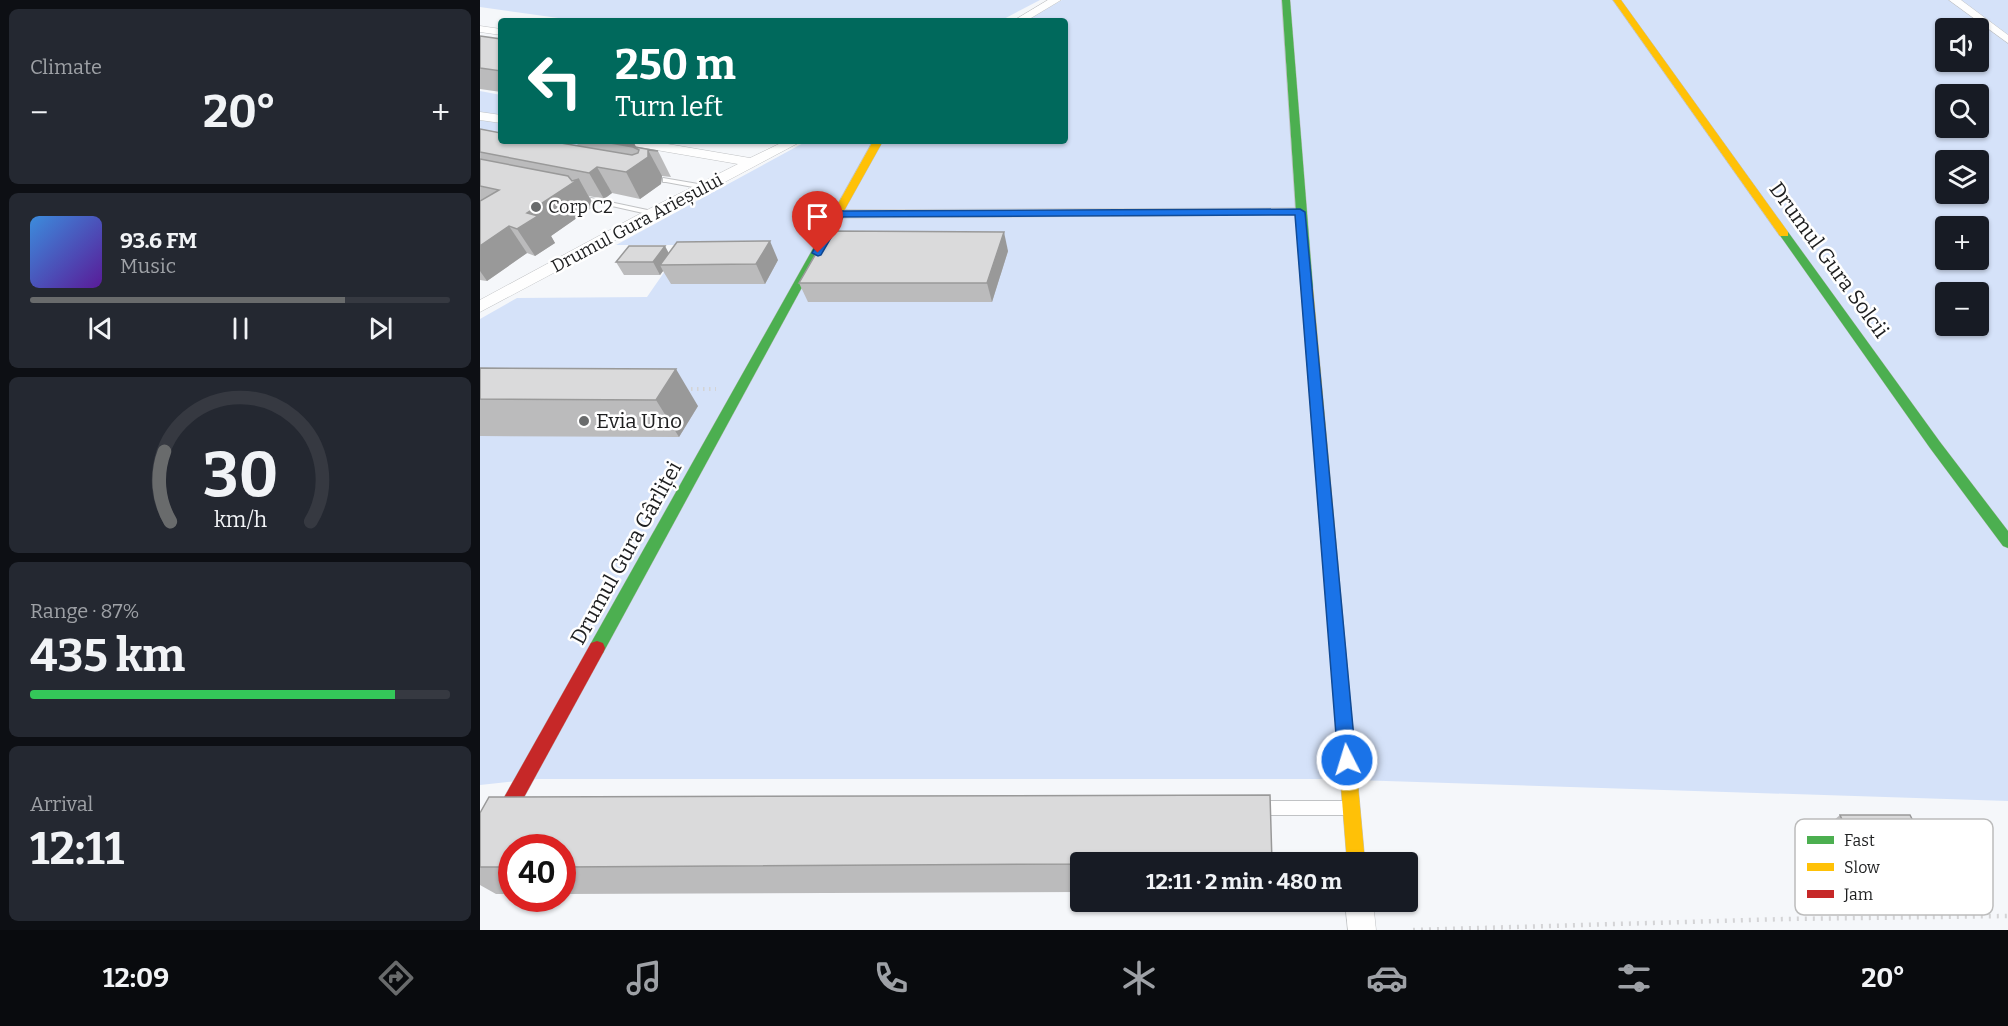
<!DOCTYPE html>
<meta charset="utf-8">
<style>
:root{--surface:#171b24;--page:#242831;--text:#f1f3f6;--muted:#9ea1a6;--line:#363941;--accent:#696b6c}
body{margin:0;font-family:Bitter,serif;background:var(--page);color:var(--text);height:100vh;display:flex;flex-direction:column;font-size:22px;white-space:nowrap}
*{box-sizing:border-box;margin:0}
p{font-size:20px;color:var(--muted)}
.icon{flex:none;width:33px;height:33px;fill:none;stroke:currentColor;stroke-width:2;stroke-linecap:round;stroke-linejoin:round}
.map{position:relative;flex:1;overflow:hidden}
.sheet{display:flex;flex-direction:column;gap:9px;padding:9px;background:#0d0f14;width:480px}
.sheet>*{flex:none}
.hud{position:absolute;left:18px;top:18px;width:570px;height:126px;border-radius:6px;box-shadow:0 2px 4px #0004;background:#00695c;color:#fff;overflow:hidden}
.fabs{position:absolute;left:1455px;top:18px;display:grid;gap:12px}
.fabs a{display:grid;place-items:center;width:54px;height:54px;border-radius:6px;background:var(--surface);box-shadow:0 2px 4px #0004;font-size:30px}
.speed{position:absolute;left:18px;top:834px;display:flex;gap:12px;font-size:30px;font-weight:700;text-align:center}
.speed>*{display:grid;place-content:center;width:78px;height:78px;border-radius:50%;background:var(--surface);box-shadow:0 2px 4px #0004;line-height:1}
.speed .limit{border:9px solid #d22;background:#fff;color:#111}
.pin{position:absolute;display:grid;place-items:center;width:51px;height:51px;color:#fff;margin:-62px -26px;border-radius:50% 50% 50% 0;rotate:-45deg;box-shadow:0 0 6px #0007}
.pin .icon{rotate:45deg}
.me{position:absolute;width:66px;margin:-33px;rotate:355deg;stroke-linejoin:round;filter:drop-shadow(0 0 4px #0008)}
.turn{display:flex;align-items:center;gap:21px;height:126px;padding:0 18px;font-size:27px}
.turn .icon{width:78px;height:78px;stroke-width:2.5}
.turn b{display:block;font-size:42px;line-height:51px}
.big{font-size:45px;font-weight:700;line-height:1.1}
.sheet .card{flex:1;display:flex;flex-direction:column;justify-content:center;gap:9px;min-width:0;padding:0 21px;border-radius:9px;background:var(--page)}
.sheet .dial{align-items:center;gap:0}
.dial svg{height:156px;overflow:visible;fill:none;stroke:var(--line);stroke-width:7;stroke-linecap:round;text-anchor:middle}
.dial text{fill:var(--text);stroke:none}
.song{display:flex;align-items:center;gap:18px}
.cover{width:72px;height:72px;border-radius:9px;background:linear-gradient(135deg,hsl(210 70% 55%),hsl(270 70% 35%))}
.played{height:6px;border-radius:3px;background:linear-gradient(90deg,var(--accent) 75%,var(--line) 75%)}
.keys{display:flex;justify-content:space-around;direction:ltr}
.heat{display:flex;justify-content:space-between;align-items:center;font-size:33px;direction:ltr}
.charge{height:9px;border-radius:4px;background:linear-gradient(90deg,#34c759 87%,var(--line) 0)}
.trip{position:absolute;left:590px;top:852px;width:348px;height:60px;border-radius:6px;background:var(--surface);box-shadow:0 2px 4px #0004;font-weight:700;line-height:60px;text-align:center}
.dock{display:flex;height:96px;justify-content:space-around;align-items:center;background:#090b0e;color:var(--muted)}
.dock .icon{width:42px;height:42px}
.dock .on{color:var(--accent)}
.dock b{font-size:27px;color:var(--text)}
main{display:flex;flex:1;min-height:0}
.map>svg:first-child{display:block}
.green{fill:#d5e2f9;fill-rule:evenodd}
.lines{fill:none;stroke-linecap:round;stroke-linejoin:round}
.lane-casing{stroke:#c0c2c4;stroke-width:2}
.street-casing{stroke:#c0c2c4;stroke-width:1}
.fast-casing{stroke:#c0c2c4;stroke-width:1}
.slow-casing{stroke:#c0c2c4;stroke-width:1}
.jam-casing{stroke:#c0c2c4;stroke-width:1}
.path-far1{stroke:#d4d4d6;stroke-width:4;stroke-dasharray:1.5 4.5;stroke-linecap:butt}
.path{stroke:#d4d4d6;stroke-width:4.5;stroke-dasharray:2 6;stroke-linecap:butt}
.lane{fill:#fefefe;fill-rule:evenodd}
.street{fill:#fefefe;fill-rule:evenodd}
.fast{fill:#4caf50;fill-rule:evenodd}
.slow{fill:#ffc107;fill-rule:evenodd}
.jam{fill:#c62828;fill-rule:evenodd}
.wall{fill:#bbbbbc}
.shaded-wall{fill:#999}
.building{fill:#dadadb;stroke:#999;stroke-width:1.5}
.route{fill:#1a73e8;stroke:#114b97;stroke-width:1.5}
.poi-dot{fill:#696b6c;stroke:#fff;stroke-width:2}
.labels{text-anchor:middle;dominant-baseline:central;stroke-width:5;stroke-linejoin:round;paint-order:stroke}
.far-poi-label{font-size:18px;fill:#1e1f20;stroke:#fff;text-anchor:start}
.far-street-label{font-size:18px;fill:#1e1f20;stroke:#fff}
.street-label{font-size:21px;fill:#1e1f20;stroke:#fff}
.poi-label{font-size:21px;fill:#1e1f20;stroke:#fff;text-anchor:start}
.key{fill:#fff;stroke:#bcbcbc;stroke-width:1.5}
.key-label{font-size:16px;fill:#1e1f20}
</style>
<main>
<section class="sheet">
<div class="card"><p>Climate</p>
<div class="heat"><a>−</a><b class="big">20°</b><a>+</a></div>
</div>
<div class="card">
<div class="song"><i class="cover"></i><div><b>93.6 FM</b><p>Music</p></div></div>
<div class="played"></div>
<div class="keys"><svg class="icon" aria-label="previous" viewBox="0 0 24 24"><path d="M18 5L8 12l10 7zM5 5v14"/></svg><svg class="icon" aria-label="pause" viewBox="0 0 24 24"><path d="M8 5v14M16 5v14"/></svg><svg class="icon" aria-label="next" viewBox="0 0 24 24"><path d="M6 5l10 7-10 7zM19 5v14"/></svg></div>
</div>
<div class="card dial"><svg viewBox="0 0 100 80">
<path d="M14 69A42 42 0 1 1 86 69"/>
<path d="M14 69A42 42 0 0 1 11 33" stroke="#696b6c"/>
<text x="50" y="56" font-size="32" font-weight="700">30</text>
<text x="50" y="72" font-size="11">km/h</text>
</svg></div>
<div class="card"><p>Range · 87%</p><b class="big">435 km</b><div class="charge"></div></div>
<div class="card"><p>Arrival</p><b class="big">12:11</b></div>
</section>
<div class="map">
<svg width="1528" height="930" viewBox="0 0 1528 930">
<rect width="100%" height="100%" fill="#f5f7fa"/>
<g class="green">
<path d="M0 0H560L520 21H100L0 7Z"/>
<path d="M582 0H1528V801L844 779H57L0 785V319L37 298 167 297 203 245H136L327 141H585V21H544ZM1466 28H1498V62H1466ZM1466 94H1498V128H1466ZM1466 160H1498V194H1466ZM1466 226H1498V260H1466ZM1466 292H1498V326H1466Z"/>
<path d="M0 91 21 95V141H123L94 154 0 138Z"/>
</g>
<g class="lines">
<g class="lane-casing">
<g id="lane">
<path d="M183 178 224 185 228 187 224 189 186 182H183Z"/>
<path d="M111 198 172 211 176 213 172 215 114 202 110 200Z"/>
<path d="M777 801H866L871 803 873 808 871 813 866 815H777L772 813 770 808 772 803Z"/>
</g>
</g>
<g class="street-casing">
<g id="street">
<path d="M568 0H581L546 21H533Z"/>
<path d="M1469 0H1481L1528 35V43Z"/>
<path d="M0 26 21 29V35L0 32Z"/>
<path d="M0 112 21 115V123L0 120Z"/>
<path d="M140 141H170L270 158 305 141H322L0 312V300L167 210 258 164 147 145Z"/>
<path d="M820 208 825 209 827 212 825 215 359 218 352 214 359 210Z"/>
<path d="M865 902H893L896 930H868Z"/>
</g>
</g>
<g class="fast-casing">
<g id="fast">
<path d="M802 0H810L833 288 827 291 821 288Z"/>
<path d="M1304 231 1308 232 1460 442 1528 531V548L1523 546 1450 448 1299 234Z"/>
<path d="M340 242 345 245 123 653 117 655 111 653 109 648 111 643 335 245Z"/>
</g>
</g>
<g class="slow-casing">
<g id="slow">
<path d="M1133 0H1141L1308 232V236H1300Z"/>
<path d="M393 141H403L345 245 344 247H336L335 245Z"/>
<path d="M827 285 833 288 885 862H867L821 288Z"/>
</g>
</g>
<g class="jam-casing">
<path id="jam" d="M117 641 123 643 125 648 123 653 7 865 0 867V840L111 643Z"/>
</g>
<path class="path-far1" d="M205 389H236"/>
<path class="path" d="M933 930 1306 919 1528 916"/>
<use href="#lane" class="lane"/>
<use href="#street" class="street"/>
<use href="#fast" class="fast"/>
<use href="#slow" class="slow"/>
<use href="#jam" class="jam"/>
</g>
<g class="wall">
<path d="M0 36 21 39V92L0 89Z"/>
<path d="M0 129 98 146 96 141H153L156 147 178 151 191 177 182 176 181 184 160 199 132 193 124 199 109 196 114 206 71 236 75 243 55 256 47 253 7 281 0 280Z"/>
<path d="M528 251 512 302H328L319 283Z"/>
<path d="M188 253 298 260 285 284H191L183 271 180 275H144L136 262Z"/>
<path d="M0 368 218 406 199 437 0 436Z"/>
<path d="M0 813 600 862V892L82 894V848H32V894H16L0 885Z"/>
<path d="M1360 815 1455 865 1440 875 1368 874 1347 826Z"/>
</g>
<g class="shaded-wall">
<path d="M119 141H153L157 149 153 147Z"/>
<path d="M168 150 182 176 181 184 160 199 146 172Z"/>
<path d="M117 167 132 193 124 199 109 173Z"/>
<path d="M99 179 114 206 71 236 75 243 55 256 37 229 47 213Z"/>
<path d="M29 226 47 253 7 281 0 271V246Z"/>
<path d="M524 232 528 251 512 302 507 283Z"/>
<path d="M290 241 298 260 285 284 276 264Z"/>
<path d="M185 246 192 259 180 265 183 271 180 275 173 262Z"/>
<path d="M196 369 218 406 199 437 176 400Z"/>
</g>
<g class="building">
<path d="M0 36 21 39V71L0 68Z"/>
<path d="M0 129 21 133V141H69L152 155 158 153 159 150 153 147 119 141H120L178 151 168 150V157L146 172 117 167 109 173 0 152Z"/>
<path d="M0 159 88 176 92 181 99 179 47 213 58 216 37 229 29 226 0 246V201L19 190 0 186Z"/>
<path d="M349 231 524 232 507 283H319Z"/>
<path d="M290 241 276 264 180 265 197 242Z"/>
<path d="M149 246H185L173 262H136Z"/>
<path d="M0 368 196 369 176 400 0 399Z"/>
<path d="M790 795 792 862H600V864L82 867V848H32V867H0V813L9 797Z"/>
<path d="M1360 815H1430L1455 865H1382Z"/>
</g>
<path class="route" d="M820 209 825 212 876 760 873 766 867 769 861 766 858 760 815 215 363 217 341 255 338 256 332 253 354 214 359 211Z"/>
<g class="poi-dot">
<circle cx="56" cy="207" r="6"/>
<circle cx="104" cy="421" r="6"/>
</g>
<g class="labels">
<g class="far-poi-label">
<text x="68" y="207">Corp C2</text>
</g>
<g class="far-street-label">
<text transform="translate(157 223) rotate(-28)">Drumul Gura Arieșului</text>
</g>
<g class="street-label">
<text transform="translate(1349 260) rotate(54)">Drumul Gura Solcii</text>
<text transform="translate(146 553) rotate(-61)">Drumul Gura Gârliței</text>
</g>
<g class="poi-label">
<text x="116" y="421">Evia Uno</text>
</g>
</g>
<rect x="1315" y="819" width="198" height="96" rx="9" class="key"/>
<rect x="1327" y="836" width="27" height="8" fill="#4caf50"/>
<rect x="1327" y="863" width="27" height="8" fill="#ffc107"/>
<rect x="1327" y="890" width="27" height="8" fill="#c62828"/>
<g class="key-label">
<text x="1364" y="846">Fast</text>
<text x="1364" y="873">Slow</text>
<text x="1364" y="900">Jam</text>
</g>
</svg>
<div class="fabs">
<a><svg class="icon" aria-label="sound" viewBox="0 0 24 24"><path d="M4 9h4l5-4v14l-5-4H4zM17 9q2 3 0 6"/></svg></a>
<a><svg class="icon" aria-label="search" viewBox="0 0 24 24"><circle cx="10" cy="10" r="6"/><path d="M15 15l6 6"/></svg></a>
<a><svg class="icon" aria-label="layers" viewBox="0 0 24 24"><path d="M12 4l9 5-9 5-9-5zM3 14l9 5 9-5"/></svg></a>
<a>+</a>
<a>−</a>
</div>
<div class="speed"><div class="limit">40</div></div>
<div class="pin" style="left:338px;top:253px;background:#d93025"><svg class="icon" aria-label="arrive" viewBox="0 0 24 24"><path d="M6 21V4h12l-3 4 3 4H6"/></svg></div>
<svg class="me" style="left:867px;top:760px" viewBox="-20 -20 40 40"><circle r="17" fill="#1a73e8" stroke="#fff" stroke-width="3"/><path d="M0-11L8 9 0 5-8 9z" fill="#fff"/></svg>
<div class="trip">12:11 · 2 min · 480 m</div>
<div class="hud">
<div class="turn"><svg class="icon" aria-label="left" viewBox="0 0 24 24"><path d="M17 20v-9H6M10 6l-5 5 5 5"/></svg><div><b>250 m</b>Turn left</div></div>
</div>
</div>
</main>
<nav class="dock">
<b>12:09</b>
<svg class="icon on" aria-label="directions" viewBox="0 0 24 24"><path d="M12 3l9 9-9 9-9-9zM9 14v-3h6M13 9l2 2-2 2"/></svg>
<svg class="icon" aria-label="music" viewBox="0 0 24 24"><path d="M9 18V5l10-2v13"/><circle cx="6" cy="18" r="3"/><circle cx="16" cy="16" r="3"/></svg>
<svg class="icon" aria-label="phone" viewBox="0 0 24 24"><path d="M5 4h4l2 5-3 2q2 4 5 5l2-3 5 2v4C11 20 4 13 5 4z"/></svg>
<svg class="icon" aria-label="climate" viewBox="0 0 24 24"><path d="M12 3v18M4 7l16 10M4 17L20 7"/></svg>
<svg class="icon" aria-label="car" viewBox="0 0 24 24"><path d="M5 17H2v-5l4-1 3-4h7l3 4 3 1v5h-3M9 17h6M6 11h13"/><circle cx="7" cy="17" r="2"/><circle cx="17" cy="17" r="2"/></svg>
<svg class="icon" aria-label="filters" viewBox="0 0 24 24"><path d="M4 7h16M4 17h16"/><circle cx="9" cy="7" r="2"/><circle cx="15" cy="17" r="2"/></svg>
<b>20°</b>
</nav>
